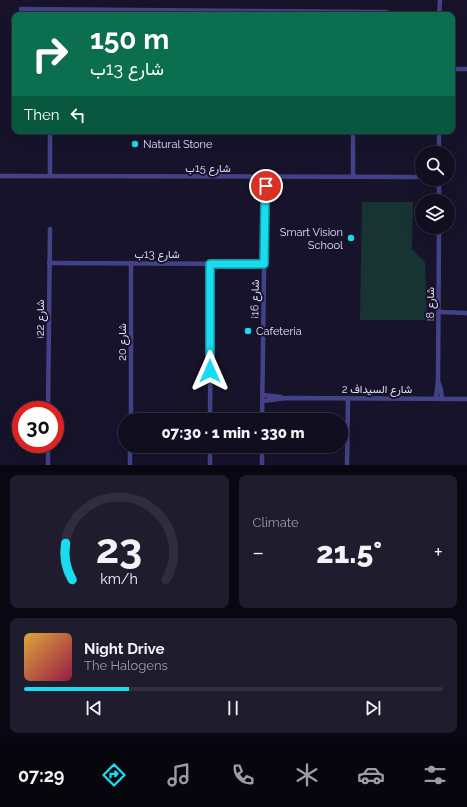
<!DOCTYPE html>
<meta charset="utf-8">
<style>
:root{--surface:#110e20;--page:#1e1c2d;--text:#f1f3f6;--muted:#9c9ca5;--line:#302e3e;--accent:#19ddef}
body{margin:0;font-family:Raleway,Vazirmatn,sans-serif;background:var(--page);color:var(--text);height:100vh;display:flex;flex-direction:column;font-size:15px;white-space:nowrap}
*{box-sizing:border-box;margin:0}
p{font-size:13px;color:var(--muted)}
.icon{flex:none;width:22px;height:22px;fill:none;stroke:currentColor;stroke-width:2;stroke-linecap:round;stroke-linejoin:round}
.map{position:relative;height:465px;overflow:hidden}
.panel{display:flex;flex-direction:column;gap:10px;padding:10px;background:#090812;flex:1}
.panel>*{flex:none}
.hud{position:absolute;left:12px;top:12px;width:443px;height:122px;border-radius:8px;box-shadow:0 4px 16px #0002,0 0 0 1px var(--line);background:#0b6e4f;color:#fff;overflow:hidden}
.controls{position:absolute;left:415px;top:146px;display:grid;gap:8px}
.controls a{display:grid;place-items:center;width:40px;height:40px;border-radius:50%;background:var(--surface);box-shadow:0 4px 16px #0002,0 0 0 1px var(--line);font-size:20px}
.speed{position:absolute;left:12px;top:401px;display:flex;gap:8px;font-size:20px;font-weight:700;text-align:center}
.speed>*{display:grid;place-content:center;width:52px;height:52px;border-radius:50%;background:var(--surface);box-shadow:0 4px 16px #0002,0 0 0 1px var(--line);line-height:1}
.speed .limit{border:6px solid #d22;background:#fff;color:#111}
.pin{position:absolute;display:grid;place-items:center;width:34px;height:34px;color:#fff;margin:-17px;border:2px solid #fff;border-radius:50%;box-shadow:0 1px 4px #0007}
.me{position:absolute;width:44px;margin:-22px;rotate:0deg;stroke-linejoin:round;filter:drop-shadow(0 0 3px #0008)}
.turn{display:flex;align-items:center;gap:14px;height:84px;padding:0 12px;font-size:18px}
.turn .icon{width:52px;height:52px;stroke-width:2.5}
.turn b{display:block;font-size:28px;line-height:34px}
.then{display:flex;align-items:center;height:38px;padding:0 12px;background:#0003;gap:8px;font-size:15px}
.big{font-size:30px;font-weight:800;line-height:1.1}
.panel .card{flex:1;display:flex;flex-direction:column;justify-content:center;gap:6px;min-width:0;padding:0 14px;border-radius:8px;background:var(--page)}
.panel .dial{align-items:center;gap:0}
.dial svg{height:104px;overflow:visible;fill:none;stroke:var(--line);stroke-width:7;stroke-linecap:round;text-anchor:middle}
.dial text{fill:var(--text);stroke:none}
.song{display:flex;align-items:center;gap:12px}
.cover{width:48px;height:48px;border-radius:6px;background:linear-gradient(135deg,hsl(40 70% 55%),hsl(340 70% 35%))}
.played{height:4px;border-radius:2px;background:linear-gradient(90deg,var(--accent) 25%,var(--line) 25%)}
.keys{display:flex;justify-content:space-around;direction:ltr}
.heat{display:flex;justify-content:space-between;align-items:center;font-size:22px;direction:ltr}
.panel .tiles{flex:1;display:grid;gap:10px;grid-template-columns:1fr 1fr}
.card:last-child{grid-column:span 2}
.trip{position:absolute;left:118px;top:413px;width:230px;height:40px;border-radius:20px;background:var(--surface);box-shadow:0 4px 16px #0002,0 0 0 1px var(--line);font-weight:800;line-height:40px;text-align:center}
.tabs{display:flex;height:64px;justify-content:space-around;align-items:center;background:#07060d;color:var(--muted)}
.tabs .icon{width:28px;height:28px}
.tabs .active{color:var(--accent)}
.tabs b{font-size:18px;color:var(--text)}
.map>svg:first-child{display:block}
.green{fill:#173433}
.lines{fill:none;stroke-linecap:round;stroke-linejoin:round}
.street{stroke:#434286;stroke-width:4.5}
.route-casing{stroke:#10909b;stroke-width:10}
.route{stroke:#19ddef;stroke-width:7}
.poi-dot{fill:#19ddef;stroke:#17132b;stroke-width:1.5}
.labels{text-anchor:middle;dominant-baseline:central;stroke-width:4;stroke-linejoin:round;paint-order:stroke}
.poi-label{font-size:11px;fill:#e2dffd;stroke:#17132b;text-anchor:start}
.street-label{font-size:11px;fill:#e2dffd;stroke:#17132b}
</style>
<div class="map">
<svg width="467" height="465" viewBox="0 0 467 465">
<rect width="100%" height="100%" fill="#17132b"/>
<path class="green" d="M362 202H413L412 249 425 262 427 320H360Z"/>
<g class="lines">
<g class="street">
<path d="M21 9 387 12"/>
<path d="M439 15 440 0"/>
<path d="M452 69H467"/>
<path d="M439 153V131"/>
<path d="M0 176 416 177 422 176"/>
<path d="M50 176V131"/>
<path d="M262 177 263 196"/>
<path d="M353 177V131"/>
<path d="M428 179H439V201"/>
<path d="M49 263 264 264"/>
<path d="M439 312 467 313"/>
<path d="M438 381 441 390 442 399"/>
<path d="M263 395 281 397"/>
<path d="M436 398 438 381 439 227"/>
<path d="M263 401 286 398 467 399"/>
<path d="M48 410 50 229"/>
<path d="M131 420V263"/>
<path d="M210 420 211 264"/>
<path d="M262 420 265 202 267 177"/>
<path d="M48 465V444"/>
<path d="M130 465V446"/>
<path d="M210 465V446"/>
<path d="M262 465V446"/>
<path d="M347 465 348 398"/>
</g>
</g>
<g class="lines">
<g class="route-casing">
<path id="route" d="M210 371V264H264L265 202 266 186"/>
</g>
<use href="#route" class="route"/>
</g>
<g class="poi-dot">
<circle cx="135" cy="144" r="4"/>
<circle cx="351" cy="238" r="4"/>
<circle cx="248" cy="331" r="4"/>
</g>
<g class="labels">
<g class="poi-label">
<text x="143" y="144">Natural Stone</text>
<text x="343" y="232" text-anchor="end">Smart Vision<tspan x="343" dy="13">School</tspan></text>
<text x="256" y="331">Cafeteria</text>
</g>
<g class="street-label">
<text x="208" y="168">شارع 15ب</text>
<text x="157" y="254">شارع 13ب</text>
<text transform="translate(255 299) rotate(-89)">شارع 16ا</text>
<text transform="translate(430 304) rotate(-90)">شارع 8ا</text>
<text transform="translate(40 319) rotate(-90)">شارع 22ا</text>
<text transform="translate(122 342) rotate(-90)">شارع 20</text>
<text x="377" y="389">شارع السيداف 2</text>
</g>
</g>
</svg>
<div class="controls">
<a><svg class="icon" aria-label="search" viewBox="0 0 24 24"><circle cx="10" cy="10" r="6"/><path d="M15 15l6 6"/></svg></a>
<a><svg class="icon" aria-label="layers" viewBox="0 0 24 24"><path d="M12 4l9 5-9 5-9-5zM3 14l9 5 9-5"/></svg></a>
</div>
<div class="speed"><div class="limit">30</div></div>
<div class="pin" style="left:266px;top:186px;background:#d93025"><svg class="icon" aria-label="arrive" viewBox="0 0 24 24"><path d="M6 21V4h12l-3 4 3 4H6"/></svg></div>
<svg class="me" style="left:210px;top:371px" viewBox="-20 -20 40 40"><path d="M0-17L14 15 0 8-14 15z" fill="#19ddef" stroke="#fff" stroke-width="4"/></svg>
<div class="trip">07:30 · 1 min · 330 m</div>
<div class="hud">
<div class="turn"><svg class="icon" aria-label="right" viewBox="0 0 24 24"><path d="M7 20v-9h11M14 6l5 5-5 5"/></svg><div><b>150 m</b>شارع 13ب</div></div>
<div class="then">Then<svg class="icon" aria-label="left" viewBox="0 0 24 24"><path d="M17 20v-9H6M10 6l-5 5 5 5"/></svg></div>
</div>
</div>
<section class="panel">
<div class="tiles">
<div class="card dial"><svg viewBox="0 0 100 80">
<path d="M14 69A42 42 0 1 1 86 69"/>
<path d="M14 69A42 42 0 0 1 9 41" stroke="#19ddef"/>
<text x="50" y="56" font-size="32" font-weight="700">23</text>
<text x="50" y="72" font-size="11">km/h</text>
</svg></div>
<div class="card"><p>Climate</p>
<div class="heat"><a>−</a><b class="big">21.5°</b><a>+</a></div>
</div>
<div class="card">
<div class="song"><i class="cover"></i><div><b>Night Drive</b><p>The Halogens</p></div></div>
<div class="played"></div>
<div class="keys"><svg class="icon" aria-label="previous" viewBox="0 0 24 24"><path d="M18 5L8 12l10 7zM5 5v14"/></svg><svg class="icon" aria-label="pause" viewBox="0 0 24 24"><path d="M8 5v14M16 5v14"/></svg><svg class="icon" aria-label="next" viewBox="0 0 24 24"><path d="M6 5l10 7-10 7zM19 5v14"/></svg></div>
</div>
</div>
</section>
<nav class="tabs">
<b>07:29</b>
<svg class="icon active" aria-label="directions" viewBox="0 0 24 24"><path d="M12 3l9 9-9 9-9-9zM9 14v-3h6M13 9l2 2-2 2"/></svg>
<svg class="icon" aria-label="music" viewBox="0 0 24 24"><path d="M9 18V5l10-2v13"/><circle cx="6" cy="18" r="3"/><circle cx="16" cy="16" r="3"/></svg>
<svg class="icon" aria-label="phone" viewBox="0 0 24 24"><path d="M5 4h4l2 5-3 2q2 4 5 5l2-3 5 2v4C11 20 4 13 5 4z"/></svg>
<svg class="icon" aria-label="climate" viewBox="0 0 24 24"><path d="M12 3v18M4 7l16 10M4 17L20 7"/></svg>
<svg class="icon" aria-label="car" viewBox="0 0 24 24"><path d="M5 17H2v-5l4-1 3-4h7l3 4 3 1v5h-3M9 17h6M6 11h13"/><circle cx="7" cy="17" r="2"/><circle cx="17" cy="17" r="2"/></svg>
<svg class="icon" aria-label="filters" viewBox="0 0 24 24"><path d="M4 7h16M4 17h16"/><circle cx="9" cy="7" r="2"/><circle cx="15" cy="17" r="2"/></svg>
</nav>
